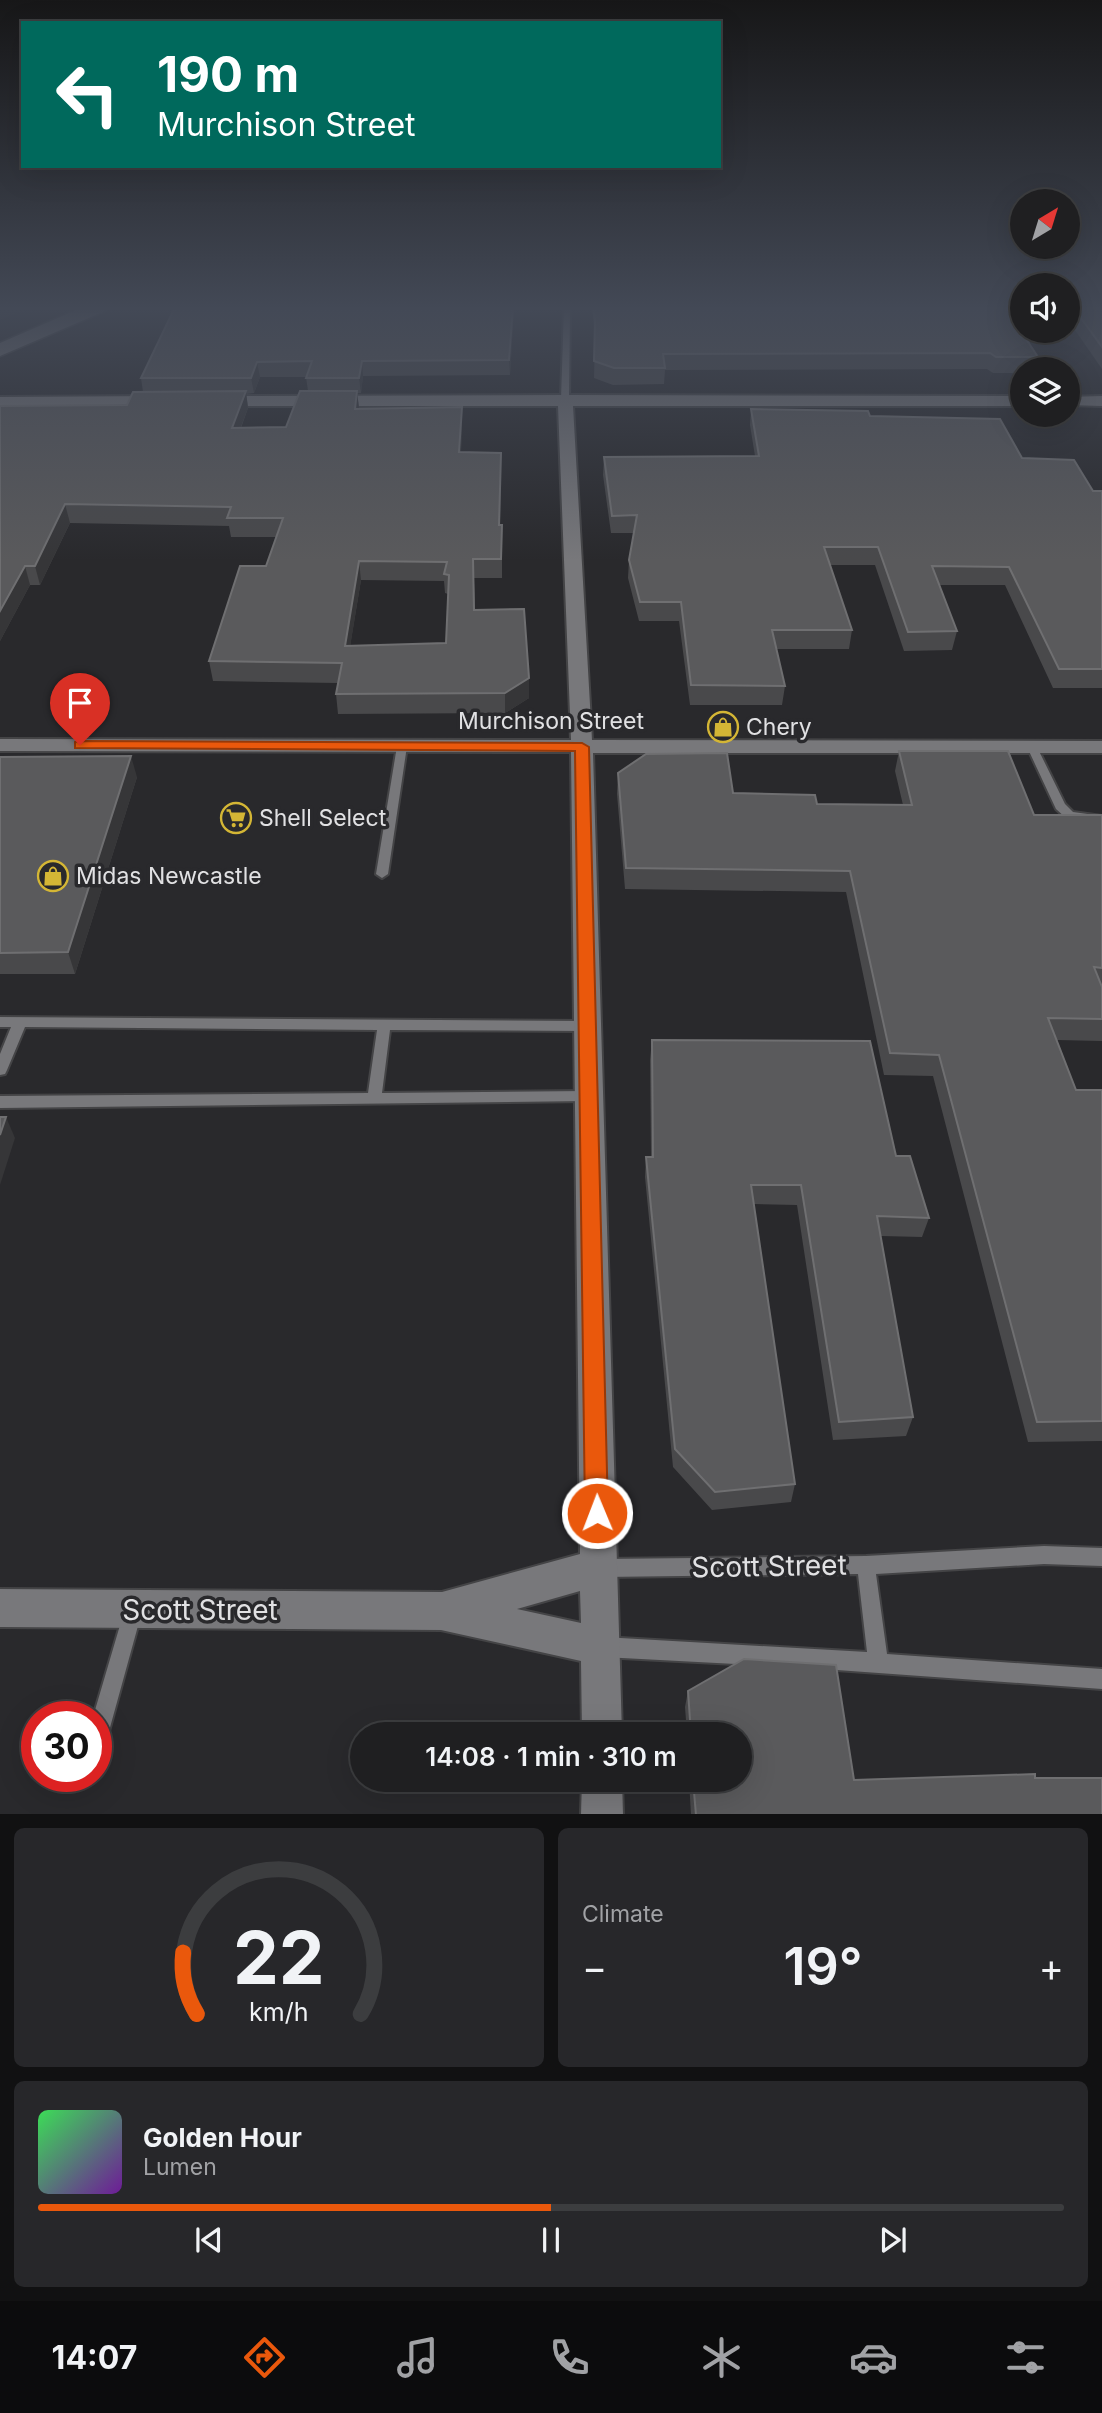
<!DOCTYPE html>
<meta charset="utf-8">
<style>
:root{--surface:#1f1f21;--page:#27272a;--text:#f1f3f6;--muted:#a1a2a5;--line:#3c3d3f;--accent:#ea580c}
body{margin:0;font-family:Inter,sans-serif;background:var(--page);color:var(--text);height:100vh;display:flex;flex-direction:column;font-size:26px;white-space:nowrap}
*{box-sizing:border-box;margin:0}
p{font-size:23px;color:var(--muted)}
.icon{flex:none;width:38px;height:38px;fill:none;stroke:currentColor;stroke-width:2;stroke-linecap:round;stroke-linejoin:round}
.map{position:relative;height:1814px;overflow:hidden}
.panel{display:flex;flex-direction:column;gap:14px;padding:14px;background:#111112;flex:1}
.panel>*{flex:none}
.guide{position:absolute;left:21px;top:21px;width:700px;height:147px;border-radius:0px;box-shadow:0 7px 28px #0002,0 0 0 2px var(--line);background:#00695c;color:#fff;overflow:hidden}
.needle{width:46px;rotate:38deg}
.tools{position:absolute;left:1010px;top:189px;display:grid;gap:14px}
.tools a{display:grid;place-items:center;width:70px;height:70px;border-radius:50%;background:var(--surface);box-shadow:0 7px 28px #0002,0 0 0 2px var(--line);font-size:35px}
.speed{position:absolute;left:21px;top:1701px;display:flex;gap:14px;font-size:35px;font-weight:700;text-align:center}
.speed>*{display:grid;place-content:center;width:91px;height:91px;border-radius:50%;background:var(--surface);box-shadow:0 7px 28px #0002,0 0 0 2px var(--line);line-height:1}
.speed .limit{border:10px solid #d22;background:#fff;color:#111}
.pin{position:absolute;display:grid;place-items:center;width:60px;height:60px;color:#fff;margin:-72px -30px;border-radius:50% 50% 50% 0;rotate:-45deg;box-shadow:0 0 7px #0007}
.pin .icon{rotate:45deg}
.me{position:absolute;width:77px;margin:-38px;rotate:359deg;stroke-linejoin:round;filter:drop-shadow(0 0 5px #0008)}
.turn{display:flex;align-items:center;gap:24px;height:147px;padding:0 21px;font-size:32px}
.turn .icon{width:91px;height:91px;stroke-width:2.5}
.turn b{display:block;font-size:49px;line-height:60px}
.big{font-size:52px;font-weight:600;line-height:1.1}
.panel .widget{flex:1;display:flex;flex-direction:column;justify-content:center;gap:10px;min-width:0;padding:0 24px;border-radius:10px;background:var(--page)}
.panel .dial{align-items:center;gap:0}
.dial svg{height:182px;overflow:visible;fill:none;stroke:var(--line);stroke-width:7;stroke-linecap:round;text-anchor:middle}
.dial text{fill:var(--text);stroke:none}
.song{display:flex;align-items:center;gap:21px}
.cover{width:84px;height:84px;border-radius:10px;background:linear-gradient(135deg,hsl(130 70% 55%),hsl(280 70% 35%))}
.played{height:7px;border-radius:4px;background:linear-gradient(90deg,var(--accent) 50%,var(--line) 50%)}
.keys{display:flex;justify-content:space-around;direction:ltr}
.heat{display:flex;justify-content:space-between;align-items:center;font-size:38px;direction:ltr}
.panel .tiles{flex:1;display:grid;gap:14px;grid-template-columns:1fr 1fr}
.widget:last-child{grid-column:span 2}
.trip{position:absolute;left:350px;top:1722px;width:402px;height:70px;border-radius:35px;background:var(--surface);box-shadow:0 7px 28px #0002,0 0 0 2px var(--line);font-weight:600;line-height:70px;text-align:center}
.dock{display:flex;height:112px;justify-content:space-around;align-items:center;background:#0c0c0d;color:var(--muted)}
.dock .icon{width:49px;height:49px}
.dock .on{color:var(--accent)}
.dock b{font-size:32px;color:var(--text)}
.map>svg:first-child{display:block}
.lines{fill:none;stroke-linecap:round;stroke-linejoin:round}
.lane-casing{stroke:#444446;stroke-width:4}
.street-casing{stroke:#444446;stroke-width:4}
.secondary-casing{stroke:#444446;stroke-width:3}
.lane{fill:#78787b;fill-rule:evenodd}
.street{fill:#78787b;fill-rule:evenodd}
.secondary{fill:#78787b;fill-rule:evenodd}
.wall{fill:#49494b;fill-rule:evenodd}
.shaded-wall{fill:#363638}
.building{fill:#5a5a5c;stroke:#6f6f71;stroke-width:2;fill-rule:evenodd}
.route{fill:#ea580c;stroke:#983908;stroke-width:2}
.labels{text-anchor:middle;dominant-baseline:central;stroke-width:7;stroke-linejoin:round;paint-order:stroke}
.street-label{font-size:23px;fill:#e1e1e3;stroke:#29292c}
.poi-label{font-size:23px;fill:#e1e1e3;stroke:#29292c;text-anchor:start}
.near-street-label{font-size:28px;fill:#e1e1e3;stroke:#29292c}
</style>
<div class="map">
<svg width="1102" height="1815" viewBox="0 0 1102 1815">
<rect width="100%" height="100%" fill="#29292c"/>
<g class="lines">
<g class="lane-casing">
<g id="lane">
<path d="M564 307H570L569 399 565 401 561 399Z"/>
<path d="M402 743 407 746 388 874 382 878 376 874 397 746Z"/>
<path d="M1033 746 1038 749 1065 804 1073 812 1102 816V824L1066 818 1056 809 1028 749Z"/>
<path d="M0 1017 586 1021 591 1022 593 1026 591 1030 586 1031 390 1030 382 1093 587 1091 592 1092 594 1096 592 1100 587 1101 0 1108V1096L368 1093 377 1030 25 1027 7 1070 5 1074 0 1075V1054L11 1027H0Z"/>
<path d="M1044 1546 1102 1548V1566L1044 1564 876 1574 887 1654 1102 1669V1689L809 1668 603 1657 596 1654 593 1647 596 1640 603 1637 867 1652 858 1574 602 1577 595 1575 593 1568 595 1561 602 1559 866 1556Z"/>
<path d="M132 1606 139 1608 141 1615 106 1742 103 1749 96 1752V1717H93L123 1615 125 1608Z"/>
</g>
</g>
<g class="street-casing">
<g id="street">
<path d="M565 395 1022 396V406H573L592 740 1102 741V753H593L622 1734H582L581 1661 441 1630 0 1627V1589L442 1592 580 1554 571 752 0 751V739L571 740 558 406H214L206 401 214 396ZM580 1591 581 1623 517 1609Z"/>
<path d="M160 396 165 398 168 401 165 404 0 407V397Z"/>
<path d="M1102 396V406L1068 405V397Z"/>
<path d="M582 1780H622L623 1815H581Z"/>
</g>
</g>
<g class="secondary-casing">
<path id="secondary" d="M83 307H107L105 311 0 356V343Z"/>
</g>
<use href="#lane" class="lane"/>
<use href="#street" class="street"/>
<use href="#secondary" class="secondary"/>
</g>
<g class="wall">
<path d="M175 307H514L510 375 363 376 361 393H357L359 409 462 407V425L461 452 501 453 500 525H502V578H474L475 610 529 698 505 713 338 714 336 694 338 683 213 681 209 661 266 566 277 537H231L229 526 70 523 40 585H30L0 641V406L127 405 143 392 141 378ZM260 377H306L308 391 286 427 241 428 248 408 246 394 254 393ZM361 580 444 581 445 593 448 594 446 643 350 646Z"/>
<path d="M592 307H1005L1038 357 1035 369H1022V373H993L987 369 665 370 664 384 613 385 594 378 595 337Z"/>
<path d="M1068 307H1102V369L1068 320Z"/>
<path d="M751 409 870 416 1022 458 1093 491H1102V688H1053L1005 585H939L957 631 952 650 904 651 875 565H830L852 630 849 649H776L785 686 782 705H690L679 621H639L628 578 629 560 634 533H611L603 475 604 457 755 456 750 425Z"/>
<path d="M899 751 1034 815H1102V1041L1057 1040 1076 1090H1102V1441L1028 1442 933 1076 884 1075 846 892 625 889 617 794 618 773 733 793 817 804 903 805 895 771Z"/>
<path d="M0 757 137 777 75 974H0Z"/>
<path d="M652 1040 896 1156 929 1218 922 1237 881 1236 913 1417 906 1436 833 1440 797 1205 754 1204 795 1484 791 1502 712 1510 673 1467 645 1177 646 1157H651L650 1060Z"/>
<path d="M688 1691 854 1780 1035 1778 1102 1815H691L689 1780H740V1734H687L685 1707Z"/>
</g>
<g class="shaded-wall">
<path d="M0 307H30L0 320Z"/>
<path d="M513 307H514L510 375 509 360Z"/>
<path d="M362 361 363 376 361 393 359 378Z"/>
<path d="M257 362 260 377 254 393 251 378Z"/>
<path d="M246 391 248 408 234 445 232 428Z"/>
<path d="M357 391 359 408 356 427 355 409Z"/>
<path d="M462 407V425L460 469 459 452Z"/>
<path d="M501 453V471L500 544 499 525Z"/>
<path d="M65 504 70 523 40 585 35 566Z"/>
<path d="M359 561 361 580 347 666 345 646Z"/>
<path d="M25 566 30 585 0 641V611Z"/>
<path d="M529 678V698L505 713V693Z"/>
<path d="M131 756 137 777 75 974 68 952Z"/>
<path d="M6 1117 15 1138 0 1185V1135Z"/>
</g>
<g class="building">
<path d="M175 307H513L509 360 362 361 359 378H306L312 361 257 362 251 378H141Z"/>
<path d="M593 307H1005L1038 357H996L990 353 663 354 665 368H614L594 361 595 321Z"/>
<path d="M1073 307H1102V347Z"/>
<path d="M246 391 232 428 286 427 300 391H357L355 409 462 407 459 452 501 453 499 525H502L501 559H473L474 610 524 609 529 678 505 693 336 694 342 663 209 661 240 566H266L283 518H227L231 507 65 504 35 566H25L0 611V406L127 405 133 392ZM359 561 447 562 444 574 449 575 446 643 345 646Z"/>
<path d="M751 409 868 411 870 416 1000 419 1022 458 1074 460 1093 491H1102V669H1059L1009 567 932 566 957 631 908 632 878 547H824L852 630H772L785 686 691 685 681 602H640L629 560 637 515 612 516 604 457 759 456Z"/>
<path d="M899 751H1008L1034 815H1102V968L1094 967 1102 987V1019L1048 1018 1076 1090H1102V1421L1037 1422 939 1055 890 1053 850 871 626 868 618 773 646 754 727 753 733 793 815 795 817 804 912 805Z"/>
<path d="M131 756 68 952 0 953V757Z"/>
<path d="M652 1040 870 1041 896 1156H910L929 1218 877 1216 913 1417 839 1422 801 1185H751L795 1484 715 1492 675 1449 646 1157H653Z"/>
<path d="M0 1117H6L0 1135Z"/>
<path d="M744 1659 836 1665 854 1780 1035 1774V1778H1102V1815H696L693 1780H740V1734H691L688 1691Z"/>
</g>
<linearGradient id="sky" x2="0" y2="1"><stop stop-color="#171718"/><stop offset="0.55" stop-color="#434956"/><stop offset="1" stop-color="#434956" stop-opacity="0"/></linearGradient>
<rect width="1102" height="561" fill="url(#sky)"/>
<path class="route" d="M80 741 582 743 589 747 608 1513 605 1521 597 1525 589 1521 585 1513 575 751 75 748V742Z"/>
<defs>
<g id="shop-ring" transform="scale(1.575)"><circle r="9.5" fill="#29292c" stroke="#d4b635" stroke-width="1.5"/><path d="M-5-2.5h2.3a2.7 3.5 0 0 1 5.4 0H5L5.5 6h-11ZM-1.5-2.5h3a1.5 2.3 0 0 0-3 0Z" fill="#d4b635"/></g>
<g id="supermarket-ring" transform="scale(1.575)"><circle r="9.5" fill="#29292c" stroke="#d4b635" stroke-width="1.5"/><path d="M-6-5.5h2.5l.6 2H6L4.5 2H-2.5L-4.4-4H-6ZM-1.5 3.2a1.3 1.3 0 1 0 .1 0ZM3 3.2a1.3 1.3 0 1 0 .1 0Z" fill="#d4b635"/></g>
</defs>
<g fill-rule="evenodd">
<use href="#shop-ring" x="723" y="727"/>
<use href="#supermarket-ring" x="236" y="818"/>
<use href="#shop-ring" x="53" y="876"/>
</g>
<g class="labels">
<g class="street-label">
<text x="551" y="721">Murchison Street</text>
</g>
<g class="poi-label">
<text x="746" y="727">Chery</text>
<text x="259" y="818">Shell Select</text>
<text x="76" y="876">Midas Newcastle</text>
</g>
<g class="near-street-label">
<text transform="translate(769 1566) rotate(-1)">Scott Street</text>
<text x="200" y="1610">Scott Street</text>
</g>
</g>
</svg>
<div class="tools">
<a><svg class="needle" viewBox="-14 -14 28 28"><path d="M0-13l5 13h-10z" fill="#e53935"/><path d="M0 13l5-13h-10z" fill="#a1a2a5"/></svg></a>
<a><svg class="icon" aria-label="sound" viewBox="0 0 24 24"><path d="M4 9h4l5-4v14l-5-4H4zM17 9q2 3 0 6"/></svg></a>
<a><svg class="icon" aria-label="layers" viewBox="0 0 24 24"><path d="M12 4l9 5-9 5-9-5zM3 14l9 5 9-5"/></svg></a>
</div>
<div class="speed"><div class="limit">30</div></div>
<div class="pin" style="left:80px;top:745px;background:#d93025"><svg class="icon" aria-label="arrive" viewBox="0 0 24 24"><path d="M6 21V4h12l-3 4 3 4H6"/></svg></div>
<svg class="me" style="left:597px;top:1513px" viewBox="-20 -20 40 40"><circle r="17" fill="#ea580c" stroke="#fff" stroke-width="3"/><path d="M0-11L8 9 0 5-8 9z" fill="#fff"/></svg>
<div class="trip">14:08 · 1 min · 310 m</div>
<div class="guide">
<div class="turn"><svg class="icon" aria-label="left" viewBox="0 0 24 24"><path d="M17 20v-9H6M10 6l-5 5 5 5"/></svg><div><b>190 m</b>Murchison Street</div></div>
</div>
</div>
<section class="panel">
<div class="tiles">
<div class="widget dial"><svg viewBox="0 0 100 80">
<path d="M14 69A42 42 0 1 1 86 69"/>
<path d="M14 69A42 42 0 0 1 8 42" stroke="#ea580c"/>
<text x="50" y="56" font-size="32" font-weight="700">22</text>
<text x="50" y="72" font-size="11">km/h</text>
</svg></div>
<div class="widget"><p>Climate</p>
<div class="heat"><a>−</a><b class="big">19°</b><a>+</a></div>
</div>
<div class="widget">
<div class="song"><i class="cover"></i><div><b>Golden Hour</b><p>Lumen</p></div></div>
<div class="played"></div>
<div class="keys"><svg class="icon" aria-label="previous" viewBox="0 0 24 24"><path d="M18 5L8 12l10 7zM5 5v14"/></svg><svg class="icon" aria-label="pause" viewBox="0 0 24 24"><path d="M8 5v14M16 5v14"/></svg><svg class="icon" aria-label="next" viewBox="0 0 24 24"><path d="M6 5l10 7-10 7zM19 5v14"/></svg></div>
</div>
</div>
</section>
<nav class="dock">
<b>14:07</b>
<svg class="icon on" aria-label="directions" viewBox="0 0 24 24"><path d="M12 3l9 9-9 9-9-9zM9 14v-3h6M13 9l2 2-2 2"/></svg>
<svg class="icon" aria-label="music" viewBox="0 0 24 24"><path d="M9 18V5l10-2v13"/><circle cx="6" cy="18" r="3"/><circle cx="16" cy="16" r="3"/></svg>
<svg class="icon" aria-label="phone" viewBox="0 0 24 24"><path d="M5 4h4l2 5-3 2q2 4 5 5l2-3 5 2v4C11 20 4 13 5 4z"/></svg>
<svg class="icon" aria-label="climate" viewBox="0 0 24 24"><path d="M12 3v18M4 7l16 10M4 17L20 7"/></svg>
<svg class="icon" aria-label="car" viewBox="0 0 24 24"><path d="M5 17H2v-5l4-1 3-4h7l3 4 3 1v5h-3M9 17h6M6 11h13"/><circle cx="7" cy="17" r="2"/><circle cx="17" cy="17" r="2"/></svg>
<svg class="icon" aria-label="filters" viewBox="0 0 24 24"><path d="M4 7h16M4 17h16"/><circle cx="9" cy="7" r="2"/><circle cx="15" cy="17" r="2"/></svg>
</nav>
